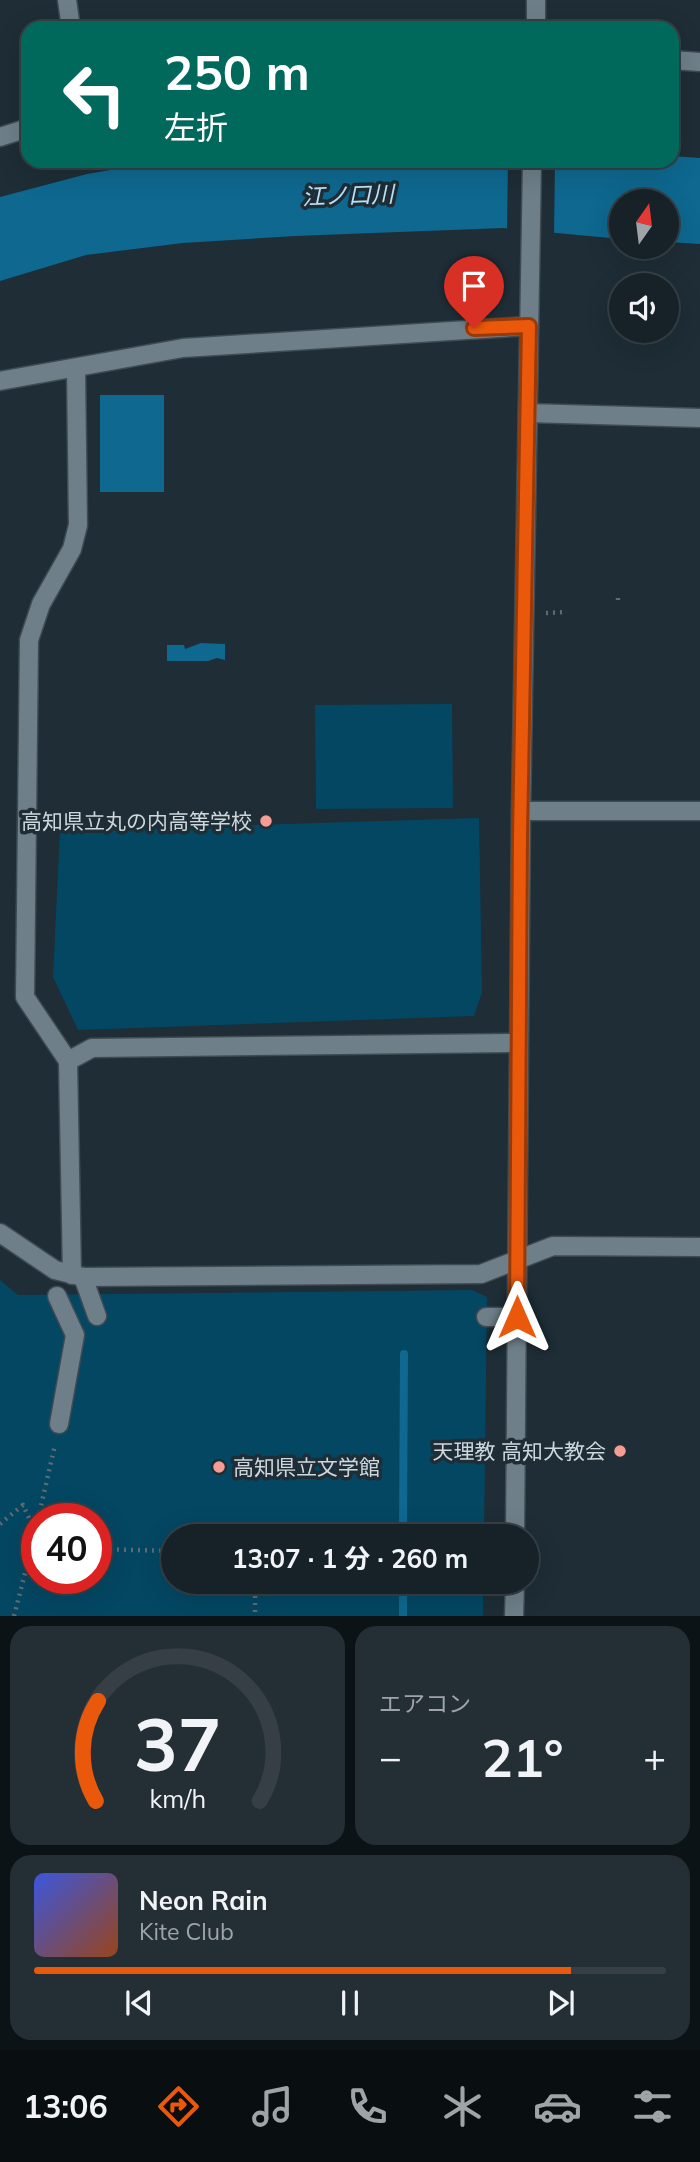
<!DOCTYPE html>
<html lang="ja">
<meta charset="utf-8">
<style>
:root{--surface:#162228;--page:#232f34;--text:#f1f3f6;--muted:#9ea4a8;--line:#353f45;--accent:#ea580c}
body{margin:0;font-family:Mulish,"Noto Sans JP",sans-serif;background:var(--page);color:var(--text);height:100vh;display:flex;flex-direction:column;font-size:26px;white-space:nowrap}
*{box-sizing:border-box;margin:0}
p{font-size:23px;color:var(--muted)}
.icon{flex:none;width:38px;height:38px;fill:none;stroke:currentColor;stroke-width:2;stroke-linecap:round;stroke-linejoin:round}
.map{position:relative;height:1616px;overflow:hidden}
.side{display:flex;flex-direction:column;gap:10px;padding:10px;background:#0c1316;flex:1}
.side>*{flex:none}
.top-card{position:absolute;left:21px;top:21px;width:658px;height:147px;border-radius:21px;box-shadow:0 7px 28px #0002,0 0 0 2px var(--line);background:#00695c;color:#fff;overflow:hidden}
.needle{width:46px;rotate:14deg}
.buttons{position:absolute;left:609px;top:189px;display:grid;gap:14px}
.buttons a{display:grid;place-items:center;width:70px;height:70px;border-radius:50%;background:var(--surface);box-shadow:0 7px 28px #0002,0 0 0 2px var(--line);font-size:35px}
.speed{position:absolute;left:21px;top:1503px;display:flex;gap:14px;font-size:35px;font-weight:700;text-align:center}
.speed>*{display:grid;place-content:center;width:91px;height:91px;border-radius:50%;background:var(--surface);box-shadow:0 7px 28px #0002,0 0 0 2px var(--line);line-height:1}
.speed .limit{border:10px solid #d22;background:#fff;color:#111}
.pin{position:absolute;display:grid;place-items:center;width:60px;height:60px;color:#fff;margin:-72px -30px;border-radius:50% 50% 50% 0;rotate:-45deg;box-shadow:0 0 7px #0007}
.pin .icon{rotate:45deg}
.me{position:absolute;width:77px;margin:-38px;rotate:0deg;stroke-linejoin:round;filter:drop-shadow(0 0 5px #0008)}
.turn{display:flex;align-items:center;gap:24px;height:147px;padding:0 28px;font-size:32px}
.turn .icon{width:91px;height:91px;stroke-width:2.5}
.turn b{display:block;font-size:49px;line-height:60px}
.big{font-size:52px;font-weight:700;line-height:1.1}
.side .card{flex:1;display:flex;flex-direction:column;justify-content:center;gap:10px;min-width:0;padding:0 24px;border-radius:21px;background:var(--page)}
.side .dial{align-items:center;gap:0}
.dial svg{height:182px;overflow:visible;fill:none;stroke:var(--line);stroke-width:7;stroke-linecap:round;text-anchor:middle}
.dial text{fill:var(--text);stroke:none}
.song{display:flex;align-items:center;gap:21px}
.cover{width:84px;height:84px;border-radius:10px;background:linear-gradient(135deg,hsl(230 70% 55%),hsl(20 70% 35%))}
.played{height:7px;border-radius:4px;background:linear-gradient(90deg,var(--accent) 85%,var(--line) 85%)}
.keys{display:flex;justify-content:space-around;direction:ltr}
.heat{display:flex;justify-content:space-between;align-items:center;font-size:38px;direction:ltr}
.side .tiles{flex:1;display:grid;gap:10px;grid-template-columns:1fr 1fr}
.card:last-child{grid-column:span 2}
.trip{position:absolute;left:161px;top:1524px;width:378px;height:70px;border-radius:35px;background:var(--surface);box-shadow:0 7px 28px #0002,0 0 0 2px var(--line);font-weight:700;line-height:70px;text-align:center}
.menu{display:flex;height:112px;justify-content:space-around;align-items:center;background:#090e10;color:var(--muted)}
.menu .icon{width:49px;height:49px}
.menu .on{color:var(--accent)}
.menu b{font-size:32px;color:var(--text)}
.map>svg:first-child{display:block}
.green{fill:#044763;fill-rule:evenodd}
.water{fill:#0e688f}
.pier{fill:#1e2d36}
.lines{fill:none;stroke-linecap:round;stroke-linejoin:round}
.stream{stroke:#0e688f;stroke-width:8}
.minor-casing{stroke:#3e4b52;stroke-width:21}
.path{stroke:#5f6c73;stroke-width:4.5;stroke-dasharray:2 5;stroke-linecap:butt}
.minor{stroke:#6e7f89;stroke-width:18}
.route-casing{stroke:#983908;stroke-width:18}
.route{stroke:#ea580c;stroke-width:12}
.poi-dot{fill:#f59c94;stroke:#1e2d36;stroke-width:2.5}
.labels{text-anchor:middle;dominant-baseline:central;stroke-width:7;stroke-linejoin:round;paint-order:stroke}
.poi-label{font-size:21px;fill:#cdd7dc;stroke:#1e2d36;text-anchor:end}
.water-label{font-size:23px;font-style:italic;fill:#bbe1f8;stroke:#1e2d36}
</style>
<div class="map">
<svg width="700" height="1616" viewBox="0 0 700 1616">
<rect width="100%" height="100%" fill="#1e2d36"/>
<g class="green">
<path d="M452 704 453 808 316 809 315 705Z"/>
<path d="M479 818 482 993 474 1016 78 1030 53 977 60 831Z"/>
<path d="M0 1280 18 1295 472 1290 487 1297 484 1536H173V1582H483V1616H0ZM37 1519H96V1578H37Z"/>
</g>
<g class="water">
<path d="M672 156 700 158V244L667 242V201H621V239L503 228 295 236 183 243 86 255 0 281V197L87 174 163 161H672Z"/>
<rect x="100" y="395" width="64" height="97"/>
<path d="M201 643 225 644V660L217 658 208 661H167V645H184L185 649Z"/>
</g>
<path class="pier" d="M508 161H555L554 237 507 232Z"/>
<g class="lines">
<g class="stream">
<path d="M403 1536 404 1354"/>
<path d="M403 1616V1582"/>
</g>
<g class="minor-casing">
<g id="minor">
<path d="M67 0 71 28"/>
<path d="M536 0V28"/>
<path d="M672 60 700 62"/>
<path d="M0 137 28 128"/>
<path d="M0 381 183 348 529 326"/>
<path d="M528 413 700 418"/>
<path d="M521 811H700"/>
<path d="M68 1061 92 1048 518 1043"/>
<path d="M0 1233 55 1270 83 1277 481 1274 553 1246 700 1247"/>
<path d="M72 1275 68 1061 25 997 29 640 41 604 72 549 78 525 76 369"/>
<path d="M83 1277 97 1316"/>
<path d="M57 1296 75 1335 59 1424"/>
<path d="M486 1317H517"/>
<path d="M515 1536 521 811 532 161"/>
<path d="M514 1616 515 1582"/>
</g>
</g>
<g class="path">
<path d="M618 600V595"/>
<path d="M546 613 567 612"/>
<path d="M38 1519 55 1445"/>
<path d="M0 1524 23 1505 35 1531"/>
<path d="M278 1535V1536"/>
<path d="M96 1549 173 1551"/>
<path d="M255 1582V1616"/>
<path d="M14 1616 37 1527"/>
</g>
<use href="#minor" class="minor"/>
</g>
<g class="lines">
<g class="route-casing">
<path id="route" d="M474 328 529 326 520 837 517 1317"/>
</g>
<use href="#route" class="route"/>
</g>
<g class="poi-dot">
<circle cx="266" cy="821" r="7"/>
<circle cx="620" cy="1451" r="7"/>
<circle cx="219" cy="1467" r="7"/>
</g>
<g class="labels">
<g class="poi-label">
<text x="252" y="821">高知県立丸の内高等学校</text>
<text x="606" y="1451">天理教 高知大教会</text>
<text x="233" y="1467" text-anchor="start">高知県立文学館</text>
</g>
<g class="water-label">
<text transform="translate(348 195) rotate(-2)">江ノ口川</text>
</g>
</g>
</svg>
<div class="buttons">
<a><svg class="needle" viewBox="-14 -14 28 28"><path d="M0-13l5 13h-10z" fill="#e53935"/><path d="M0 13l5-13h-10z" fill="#9ea4a8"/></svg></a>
<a><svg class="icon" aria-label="sound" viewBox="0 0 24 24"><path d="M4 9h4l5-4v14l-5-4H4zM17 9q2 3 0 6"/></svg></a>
</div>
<div class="speed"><div class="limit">40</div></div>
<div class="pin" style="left:474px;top:328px;background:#d93025"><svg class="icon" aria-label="arrive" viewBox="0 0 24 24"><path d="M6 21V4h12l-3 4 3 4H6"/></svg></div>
<svg class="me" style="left:517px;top:1317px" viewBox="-20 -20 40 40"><path d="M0-17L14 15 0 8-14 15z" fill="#ea580c" stroke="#fff" stroke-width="4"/></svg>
<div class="trip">13:07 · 1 分 · 260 m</div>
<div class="top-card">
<div class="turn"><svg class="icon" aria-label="left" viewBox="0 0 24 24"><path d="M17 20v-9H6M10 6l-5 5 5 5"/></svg><div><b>250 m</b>左折</div></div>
</div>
</div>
<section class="side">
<div class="tiles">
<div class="card dial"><svg viewBox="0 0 100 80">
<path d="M14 69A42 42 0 1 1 86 69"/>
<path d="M14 69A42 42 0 0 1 15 25" stroke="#ea580c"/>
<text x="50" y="56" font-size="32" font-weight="700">37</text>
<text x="50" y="72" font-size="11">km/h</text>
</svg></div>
<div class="card"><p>エアコン</p>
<div class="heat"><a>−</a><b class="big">21°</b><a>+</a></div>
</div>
<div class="card">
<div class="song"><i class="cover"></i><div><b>Neon Rain</b><p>Kite Club</p></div></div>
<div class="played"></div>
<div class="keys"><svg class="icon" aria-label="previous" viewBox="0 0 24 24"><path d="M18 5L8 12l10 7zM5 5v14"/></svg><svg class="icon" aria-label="pause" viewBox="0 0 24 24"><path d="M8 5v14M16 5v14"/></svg><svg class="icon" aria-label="next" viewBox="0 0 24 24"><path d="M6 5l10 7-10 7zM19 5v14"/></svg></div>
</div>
</div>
</section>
<nav class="menu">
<b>13:06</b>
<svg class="icon on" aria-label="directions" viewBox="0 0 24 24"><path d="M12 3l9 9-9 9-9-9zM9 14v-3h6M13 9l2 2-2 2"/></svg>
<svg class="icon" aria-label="music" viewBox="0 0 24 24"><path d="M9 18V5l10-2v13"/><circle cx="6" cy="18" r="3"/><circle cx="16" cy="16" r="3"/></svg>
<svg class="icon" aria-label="phone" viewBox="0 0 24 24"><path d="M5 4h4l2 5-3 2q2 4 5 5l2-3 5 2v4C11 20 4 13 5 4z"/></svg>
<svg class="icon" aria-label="climate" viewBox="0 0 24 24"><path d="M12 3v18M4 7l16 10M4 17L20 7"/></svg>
<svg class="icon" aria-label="car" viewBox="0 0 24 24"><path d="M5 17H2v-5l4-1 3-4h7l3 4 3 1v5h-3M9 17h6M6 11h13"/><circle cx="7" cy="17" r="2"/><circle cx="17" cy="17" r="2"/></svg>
<svg class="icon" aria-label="filters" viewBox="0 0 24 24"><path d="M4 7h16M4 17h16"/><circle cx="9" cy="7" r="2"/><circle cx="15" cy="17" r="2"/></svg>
</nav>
